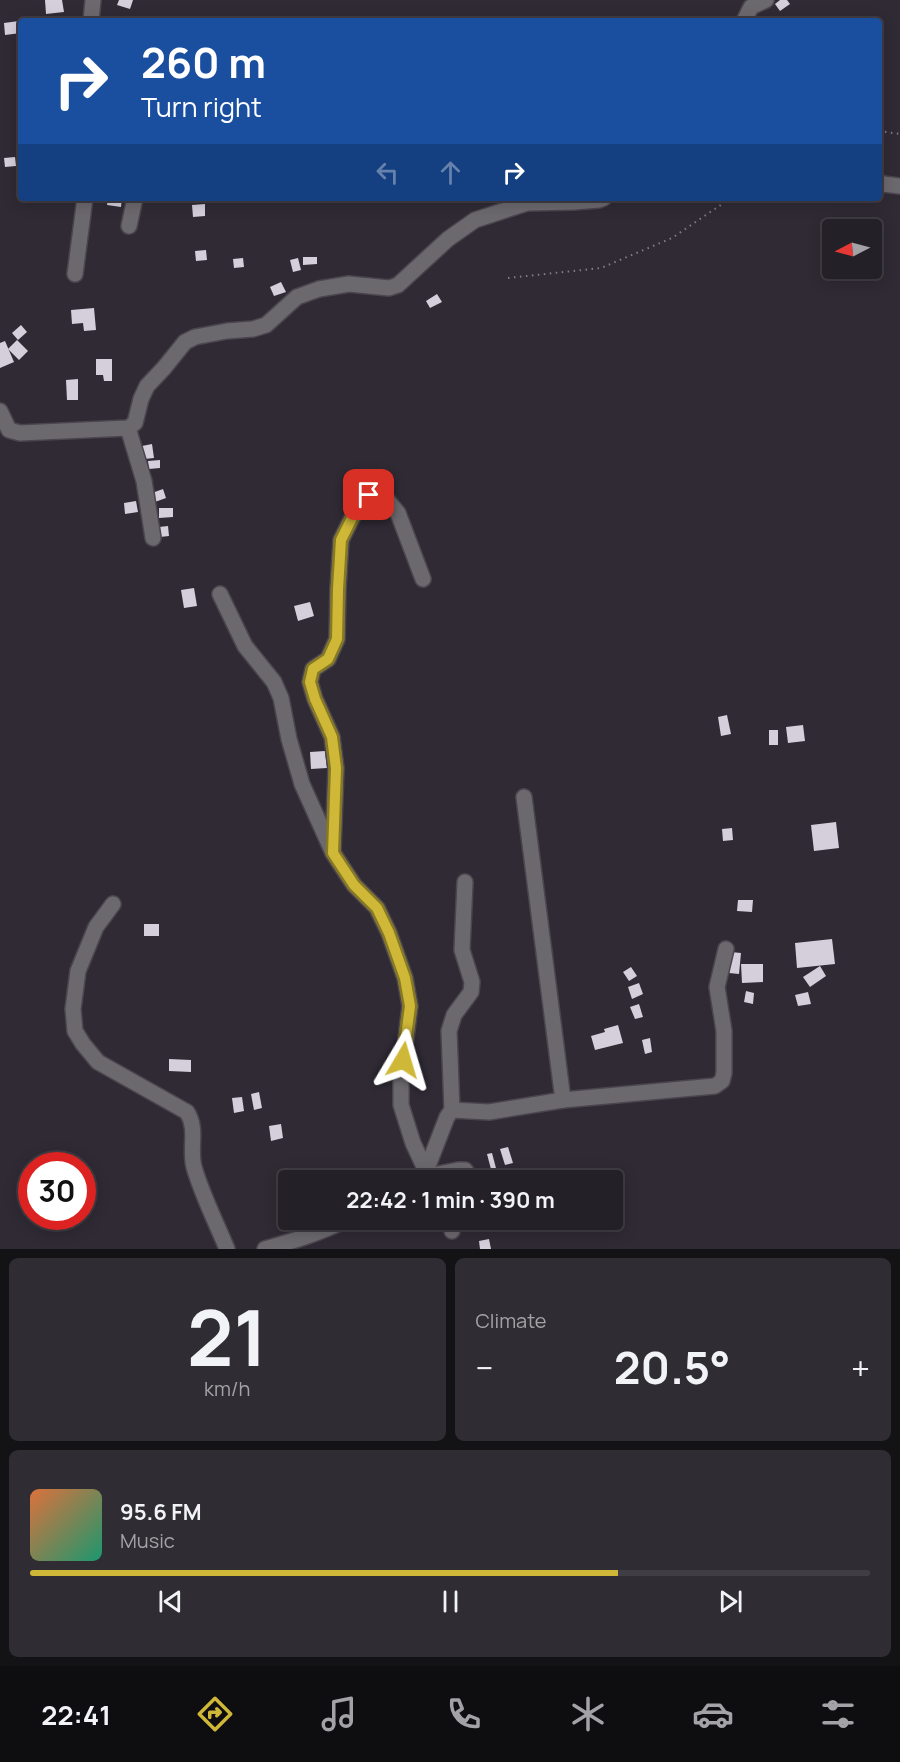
<!DOCTYPE html>
<meta charset="utf-8">
<style>
:root{--surface:#232027;--page:#2f2d33;--text:#f1f3f6;--muted:#a3a3a7;--line:#403e44;--accent:#cfb837}
body{margin:0;font-family:Manrope,sans-serif;background:var(--page);color:var(--text);height:100vh;display:flex;flex-direction:column;font-size:22px;white-space:nowrap}
*{box-sizing:border-box;margin:0}
p{font-size:20px;color:var(--muted)}
.icon{flex:none;width:33px;height:33px;fill:none;stroke:currentColor;stroke-width:2;stroke-linecap:round;stroke-linejoin:round}
.map{position:relative;height:1249px;overflow:hidden}
.side{display:flex;flex-direction:column;gap:9px;padding:9px;background:#131215;flex:1}
.side>*{flex:none}
.guide{position:absolute;left:18px;top:18px;width:864px;height:183px;border-radius:6px;box-shadow:0 3px 15px #0003,0 0 0 2px var(--line);background:#1a4fa0;color:#fff;overflow:hidden}
.needle{width:39px;rotate:264deg}
.tools{position:absolute;left:822px;top:219px;display:grid;gap:12px}
.tools a{display:grid;place-items:center;width:60px;height:60px;border-radius:6px;background:var(--surface);box-shadow:0 3px 15px #0003,0 0 0 2px var(--line);font-size:30px}
.speed{position:absolute;left:18px;top:1152px;display:flex;gap:12px;font-size:30px;font-weight:700;text-align:center}
.speed>*{display:grid;place-content:center;width:78px;height:78px;border-radius:50%;background:var(--surface);box-shadow:0 3px 15px #0003,0 0 0 2px var(--line);line-height:1}
.speed .limit{border:9px solid #d22;background:#fff;color:#111}
.pin{position:absolute;display:grid;place-items:center;width:51px;height:51px;color:#fff;margin:-26px;border-radius:12px;box-shadow:0 3px 9px #0006}
.me{position:absolute;width:66px;margin:-33px;rotate:7deg;stroke-linejoin:round;filter:drop-shadow(0 0 4px #0008)}
.turn{display:flex;align-items:center;gap:21px;height:126px;padding:0 24px;font-size:27px}
.turn .icon{width:78px;height:78px;stroke-width:2.5}
.turn b{display:block;font-size:42px;line-height:51px}
.lanes{display:flex;align-items:center;height:57px;padding:0 24px;background:#0003;justify-content:center;gap:30px;direction:ltr}
.lanes .off{opacity:.35}
.big{font-size:45px;font-weight:700;line-height:1.1}
.side .widget{flex:1;display:flex;flex-direction:column;justify-content:center;gap:9px;min-width:0;padding:0 21px;border-radius:9px;background:var(--page)}
.side .dial{align-items:center;gap:0}
.dial b{font-size:78px;line-height:1}
.song{display:flex;align-items:center;gap:18px}
.cover{width:72px;height:72px;border-radius:9px;background:linear-gradient(135deg,hsl(20 70% 55%),hsl(160 70% 35%))}
.played{height:6px;border-radius:3px;background:linear-gradient(90deg,var(--accent) 70%,var(--line) 70%)}
.keys{display:flex;justify-content:space-around;direction:ltr}
.heat{display:flex;justify-content:space-between;align-items:center;font-size:33px;direction:ltr}
.side .tiles{flex:1;display:grid;gap:9px;grid-template-columns:1fr 1fr}
.widget:last-child{grid-column:span 2}
.trip{position:absolute;left:278px;top:1170px;width:345px;height:60px;border-radius:6px;background:var(--surface);box-shadow:0 3px 15px #0003,0 0 0 2px var(--line);font-weight:700;line-height:60px;text-align:center}
.tabs{display:flex;height:96px;justify-content:space-around;align-items:center;background:#0e0d10;color:var(--muted)}
.tabs .icon{width:42px;height:42px}
.tabs .on{color:var(--accent)}
.tabs b{font-size:27px;color:var(--text)}
.map>svg:first-child{display:block}
.building{fill:#d5cfdc}
.lines{fill:none;stroke-linecap:round;stroke-linejoin:round}
.minor-casing{stroke:#4a454f;stroke-width:18}
.path{stroke:#827d86;stroke-width:2;stroke-dasharray:1.5 4.5;stroke-linecap:butt}
.minor{stroke:#6b696e;stroke-width:15}
.route-casing{stroke:#877824;stroke-width:15}
.route{stroke:#cfb837;stroke-width:10}
</style>
<div class="map">
<svg width="900" height="1249" viewBox="0 0 900 1249">
<rect width="100%" height="100%" fill="#2f2a34"/>
<g class="building">
<path d="M45 0H62L64 12 46 14Z"/>
<path d="M119 0H133L130 9 117 5Z"/>
<path d="M780 0H787L790 4 780 11 775 4Z"/>
<path d="M19 21 21 33 5 35 4 23Z"/>
<path d="M15 157 16 166 5 167 4 158Z"/>
<path d="M108 198H122L121 207 107 205Z"/>
<path d="M205 204V216L193 217 192 205Z"/>
<path d="M206 250 207 260 196 261 195 251Z"/>
<path d="M303 257H317V264L303 265Z"/>
<path d="M243 258 244 267 234 268 233 259Z"/>
<path d="M298 258 301 270 293 272 290 260Z"/>
<path d="M281 282 286 292 274 296 270 287Z"/>
<path d="M437 294 442 302 430 308 426 301Z"/>
<path d="M94 308 96 330 84 331 83 323 72 324 71 310Z"/>
<path d="M21 325 27 332 18 340 12 333Z"/>
<path d="M17 340 28 351 19 360 8 349Z"/>
<path d="M5 341 14 362 0 368V343Z"/>
<path d="M96 359H112V381H104L103 375H96Z"/>
<path d="M78 379V400H67L66 380Z"/>
<path d="M152 444 154 458 144 459 142 446Z"/>
<path d="M160 460V468L149 469 148 461Z"/>
<path d="M163 489 166 498 155 502 152 493Z"/>
<path d="M136 501 138 512 125 514 124 503Z"/>
<path d="M159 508H173V517L159 518Z"/>
<path d="M168 526 169 536 160 537 159 527Z"/>
<path d="M194 588 197 606 184 608 181 590Z"/>
<path d="M310 602 314 616 298 621 294 606Z"/>
<path d="M727 715 731 734 721 736 718 717Z"/>
<path d="M803 725 805 741 788 743 786 727Z"/>
<rect x="769" y="730" width="9" height="15"/>
<path d="M325 751 327 768 311 769 310 752Z"/>
<path d="M836 822 839 848 814 851 811 825Z"/>
<path d="M732 828 733 840 723 841 722 829Z"/>
<path d="M738 900H753L752 912 737 911Z"/>
<rect x="144" y="924" width="15" height="12"/>
<path d="M832 939 835 964 797 968 795 943Z"/>
<path d="M731 952 741 953 739 974 729 973Z"/>
<path d="M741 964H763V982L742 983Z"/>
<path d="M820 966 826 976 810 987 803 977Z"/>
<path d="M631 967 637 976 629 981 623 972Z"/>
<path d="M639 983 643 994 632 999 628 987Z"/>
<path d="M746 991 754 993 753 1004 744 1002Z"/>
<path d="M808 992 811 1004 798 1006 795 995Z"/>
<path d="M639 1004 643 1017 635 1019 630 1007Z"/>
<path d="M618 1025 623 1043 595 1050 591 1036 605 1032 604 1029Z"/>
<path d="M650 1038 652 1052 645 1054 642 1040Z"/>
<path d="M169 1059 191 1060V1072L169 1071Z"/>
<path d="M259 1092 262 1108 254 1110 251 1094Z"/>
<path d="M242 1097 244 1111 234 1113 232 1098Z"/>
<path d="M281 1124 283 1138 271 1141 269 1126Z"/>
<path d="M508 1147 513 1163 505 1165 500 1149Z"/>
<path d="M492 1153 497 1172 492 1173 487 1154Z"/>
<path d="M489 1239 491 1249H480L479 1241Z"/>
</g>
<g class="lines">
<g class="minor-casing">
<g id="minor">
<path d="M91 21 93 0"/>
<path d="M744 21 751 7 766 0"/>
<path d="M879 182 883 184 900 186"/>
<path d="M129 226 135 198"/>
<path d="M75 274 85 198"/>
<path d="M0 411 9 430 20 433 128 428 135 423 141 399 147 386 164 368 185 342 195 337 227 331 253 329 266 325 297 297 319 289 349 284 389 288 398 285 448 239 475 220 527 203 574 202 599 200 604 198"/>
<path d="M128 428 144 481 153 538"/>
<path d="M220 594 245 646 274 682 281 698 289 739 302 784 333 853 354 885 377 908 389 933 405 978 410 1006 401 1077V1105L413 1143 426 1171"/>
<path d="M524 797 563 1100"/>
<path d="M333 850 336 768 332 737 315 699 310 682 313 669 328 659 337 639 338 589 341 540 352 518 366 497 369 495H375L388 501 398 513 423 579"/>
<path d="M113 904 96 927 78 971 73 1009 75 1031 83 1044 98 1062 187 1112C198 1129 189 1149 194 1167 202 1195 216 1222 227 1249"/>
<path d="M452 1110 449 1031 454 1015 471 992 472 982 462 950 465 882"/>
<path d="M418 1178 458 1170H465L468 1174 466 1180"/>
<path d="M415 1180 426 1171 447 1117 452 1110 489 1112 563 1100 715 1086 722 1081 724 1073V1031L717 987 726 949"/>
<path d="M451 1220 452 1231"/>
<path d="M265 1249C293 1241 320 1233 346 1220"/>
</g>
</g>
<g class="path">
<path d="M879 131 900 134"/>
<path d="M508 278 601 268 672 238 731 198"/>
</g>
<use href="#minor" class="minor"/>
</g>
<g class="lines">
<g class="route-casing">
<path id="route" d="M369 495 366 497 352 518 341 540 338 589 337 639 328 659 313 669 310 682 315 699 332 737 336 768 333 853 354 885 377 908 389 933 405 978 410 1006 403 1060"/>
</g>
<use href="#route" class="route"/>
</g>
</svg>
<div class="tools">
<a><svg class="needle" viewBox="-14 -14 28 28"><path d="M0-13l5 13h-10z" fill="#e53935"/><path d="M0 13l5-13h-10z" fill="#a3a3a7"/></svg></a>
</div>
<div class="speed"><div class="limit">30</div></div>
<div class="pin" style="left:369px;top:495px;background:#d93025"><svg class="icon" aria-label="arrive" viewBox="0 0 24 24"><path d="M6 21V4h12l-3 4 3 4H6"/></svg></div>
<svg class="me" style="left:403px;top:1060px" viewBox="-20 -20 40 40"><path d="M0-17L14 15 0 8-14 15z" fill="#cfb837" stroke="#fff" stroke-width="4"/></svg>
<div class="trip">22:42 · 1 min · 390 m</div>
<div class="guide">
<div class="turn"><svg class="icon" aria-label="right" viewBox="0 0 24 24"><path d="M7 20v-9h11M14 6l5 5-5 5"/></svg><div><b>260 m</b>Turn right</div></div>
<div class="lanes"><svg class="icon off" aria-label="left" viewBox="0 0 24 24"><path d="M17 20v-9H6M10 6l-5 5 5 5"/></svg><svg class="icon off" aria-label="ahead" viewBox="0 0 24 24"><path d="M12 20V5M6 11l6-6 6 6"/></svg><svg class="icon" aria-label="right" viewBox="0 0 24 24"><path d="M7 20v-9h11M14 6l5 5-5 5"/></svg></div>
</div>
</div>
<section class="side">
<div class="tiles">
<div class="widget dial"><b>21</b><p>km/h</p></div>
<div class="widget"><p>Climate</p>
<div class="heat"><a>−</a><b class="big">20.5°</b><a>+</a></div>
</div>
<div class="widget">
<div class="song"><i class="cover"></i><div><b>95.6 FM</b><p>Music</p></div></div>
<div class="played"></div>
<div class="keys"><svg class="icon" aria-label="previous" viewBox="0 0 24 24"><path d="M18 5L8 12l10 7zM5 5v14"/></svg><svg class="icon" aria-label="pause" viewBox="0 0 24 24"><path d="M8 5v14M16 5v14"/></svg><svg class="icon" aria-label="next" viewBox="0 0 24 24"><path d="M6 5l10 7-10 7zM19 5v14"/></svg></div>
</div>
</div>
</section>
<nav class="tabs">
<b>22:41</b>
<svg class="icon on" aria-label="directions" viewBox="0 0 24 24"><path d="M12 3l9 9-9 9-9-9zM9 14v-3h6M13 9l2 2-2 2"/></svg>
<svg class="icon" aria-label="music" viewBox="0 0 24 24"><path d="M9 18V5l10-2v13"/><circle cx="6" cy="18" r="3"/><circle cx="16" cy="16" r="3"/></svg>
<svg class="icon" aria-label="phone" viewBox="0 0 24 24"><path d="M5 4h4l2 5-3 2q2 4 5 5l2-3 5 2v4C11 20 4 13 5 4z"/></svg>
<svg class="icon" aria-label="climate" viewBox="0 0 24 24"><path d="M12 3v18M4 7l16 10M4 17L20 7"/></svg>
<svg class="icon" aria-label="car" viewBox="0 0 24 24"><path d="M5 17H2v-5l4-1 3-4h7l3 4 3 1v5h-3M9 17h6M6 11h13"/><circle cx="7" cy="17" r="2"/><circle cx="17" cy="17" r="2"/></svg>
<svg class="icon" aria-label="filters" viewBox="0 0 24 24"><path d="M4 7h16M4 17h16"/><circle cx="9" cy="7" r="2"/><circle cx="15" cy="17" r="2"/></svg>
</nav>
